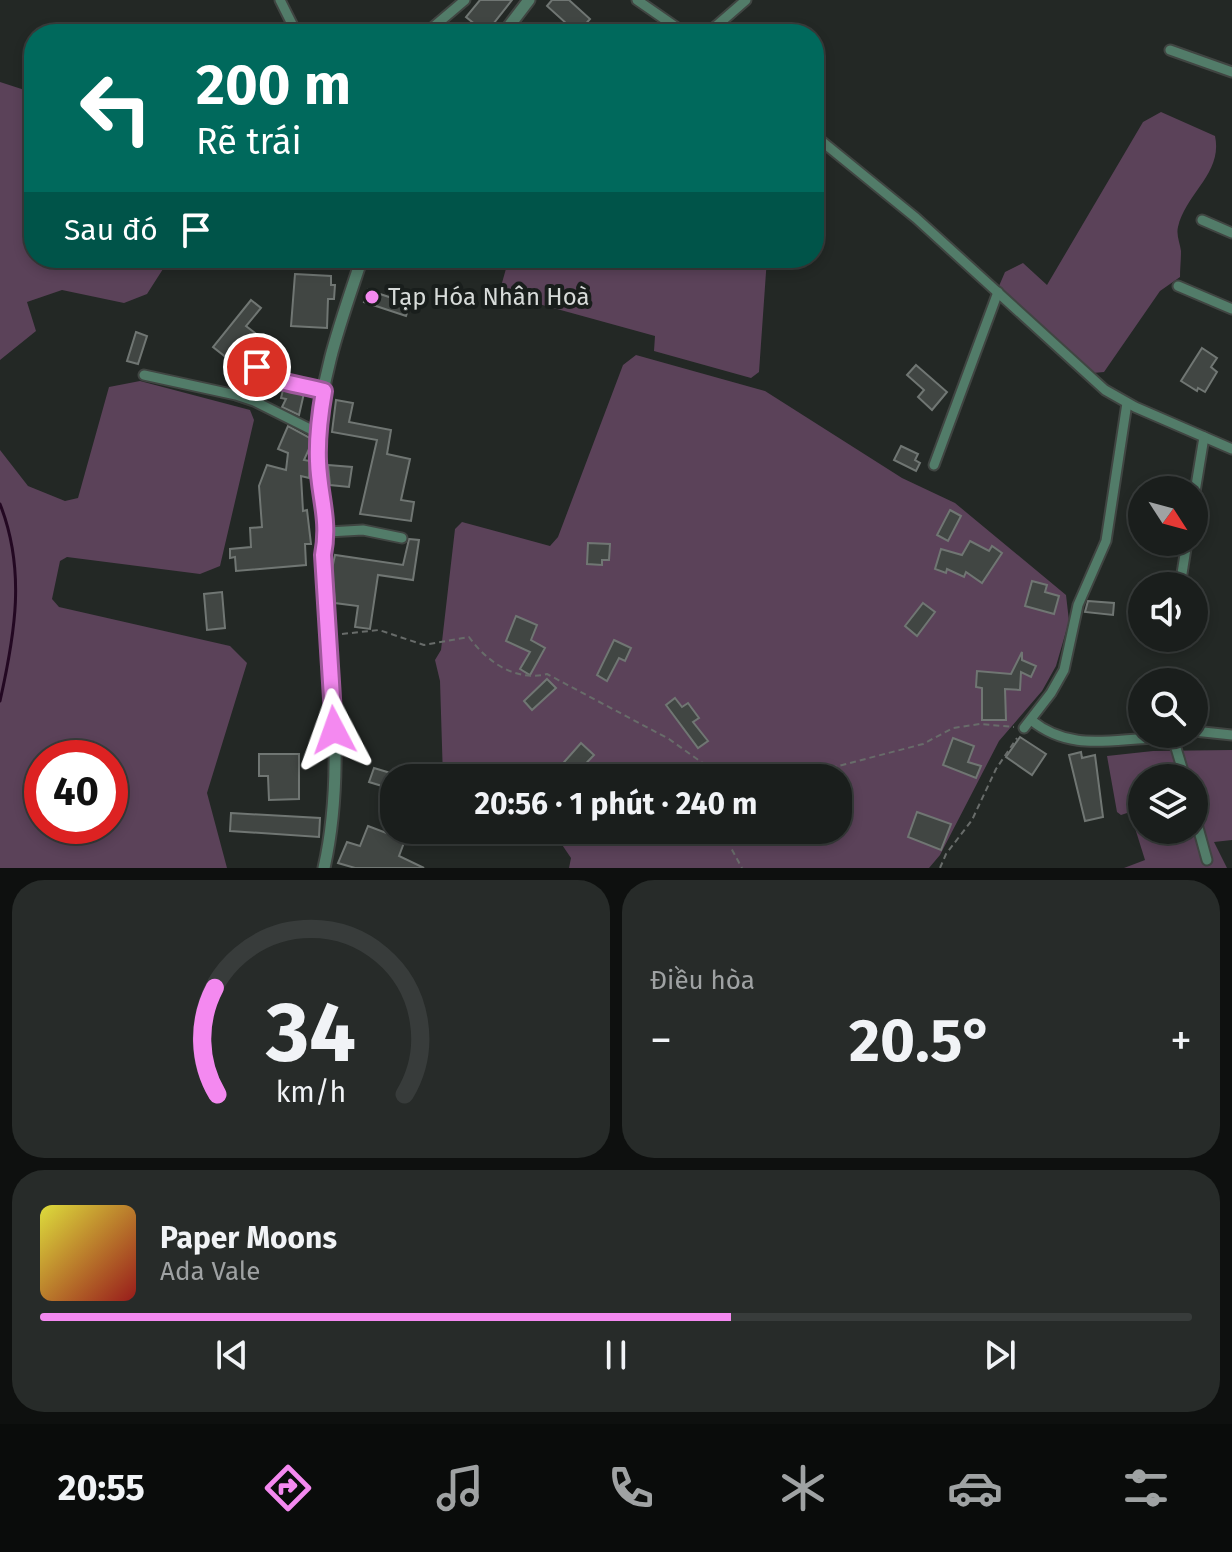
<!DOCTYPE html>
<html lang="vi">
<meta charset="utf-8">
<style>
:root{--surface:#1a1e1c;--page:#272b29;--text:#f1f3f6;--muted:#9fa2a3;--line:#383c3b;--accent:#f489f0}
body{margin:0;font-family:"Fira Sans",sans-serif;background:var(--page);color:var(--text);height:100vh;display:flex;flex-direction:column;font-size:30px;white-space:nowrap}
*{box-sizing:border-box;margin:0}
p{font-size:26px;color:var(--muted)}
.icon{flex:none;width:44px;height:44px;fill:none;stroke:currentColor;stroke-width:2;stroke-linecap:round;stroke-linejoin:round}
.map{position:relative;height:868px;overflow:hidden}
.sheet{display:flex;flex-direction:column;gap:12px;padding:12px;background:#0e100f;flex:1}
.sheet>*{flex:none}
.guide{position:absolute;left:24px;top:24px;width:800px;height:244px;border-radius:32px;box-shadow:0 4px 12px #0003,0 0 0 2px var(--line);background:#00695c;color:#fff;overflow:hidden}
.needle{width:52px;rotate:126deg}
.buttons{position:absolute;left:1128px;top:476px;display:grid;gap:16px}
.buttons a{display:grid;place-items:center;width:80px;height:80px;border-radius:50%;background:var(--surface);box-shadow:0 4px 12px #0003,0 0 0 2px var(--line);font-size:40px}
.speed{position:absolute;left:24px;top:740px;display:flex;gap:16px;font-size:40px;font-weight:700;text-align:center}
.speed>*{display:grid;place-content:center;width:104px;height:104px;border-radius:50%;background:var(--surface);box-shadow:0 4px 12px #0003,0 0 0 2px var(--line);line-height:1}
.speed .limit{border:12px solid #d22;background:#fff;color:#111}
.pin{position:absolute;display:grid;place-items:center;width:68px;height:68px;color:#fff;margin:-34px;border:4px solid #fff;border-radius:50%;box-shadow:0 2px 8px #0007}
.me{position:absolute;width:88px;margin:-44px;rotate:356deg;stroke-linejoin:round;filter:drop-shadow(0 0 6px #0008)}
.turn{display:flex;align-items:center;gap:28px;height:168px;padding:0 40px;font-size:36px}
.turn .icon{width:104px;height:104px;stroke-width:2.5}
.turn b{display:block;font-size:56px;line-height:68px}
.then{display:flex;align-items:center;height:76px;padding:0 40px;background:#0003;gap:16px;font-size:30px}
.big{font-size:60px;font-weight:700;line-height:1.1}
.sheet .card{flex:1;display:flex;flex-direction:column;justify-content:center;gap:12px;min-width:0;padding:0 28px;border-radius:32px;background:var(--page)}
.sheet .dial{align-items:center;gap:0}
.dial svg{height:208px;overflow:visible;fill:none;stroke:var(--line);stroke-width:7;stroke-linecap:round;text-anchor:middle}
.dial text{fill:var(--text);stroke:none}
.song{display:flex;align-items:center;gap:24px}
.cover{width:96px;height:96px;border-radius:12px;background:linear-gradient(135deg,hsl(60 70% 55%),hsl(0 70% 35%))}
.played{height:8px;border-radius:4px;background:linear-gradient(90deg,var(--accent) 60%,var(--line) 60%)}
.keys{display:flex;justify-content:space-around;direction:ltr}
.heat{display:flex;justify-content:space-between;align-items:center;font-size:44px;direction:ltr}
.sheet .tiles{flex:1;display:grid;gap:12px;grid-template-columns:1fr 1fr}
.card:last-child{grid-column:span 2}
.trip{position:absolute;left:380px;top:764px;width:472px;height:80px;border-radius:32px;background:var(--surface);box-shadow:0 4px 12px #0003,0 0 0 2px var(--line);font-weight:700;line-height:80px;text-align:center}
.tabs{display:flex;height:128px;justify-content:space-around;align-items:center;background:#0a0c0b;color:var(--muted)}
.tabs .icon{width:56px;height:56px}
.tabs .current{color:var(--accent)}
.tabs b{font-size:36px;color:var(--text)}
.map>svg:first-child{display:block}
.green{fill:#5b4259;fill-rule:evenodd}
.lines{fill:none;stroke-linecap:round;stroke-linejoin:round}
.stream{stroke:#230822;stroke-width:3}
.building{fill:#414643;stroke:#707673;stroke-width:2}
.minor-casing{stroke:#404542;stroke-width:13}
.tertiary-casing{stroke:#404542;stroke-width:15}
.path{stroke:#686c6a;stroke-width:2;stroke-dasharray:6 4;stroke-linecap:butt}
.minor{stroke:#527c69;stroke-width:9}
.tertiary{stroke:#527c69;stroke-width:11}
.route-casing{stroke:#9f599c;stroke-width:20}
.route{stroke:#f489f0;stroke-width:14}
.poi-dot{fill:#f489f0;stroke:#191e1c;stroke-width:3}
.labels{text-anchor:middle;dominant-baseline:central;stroke-width:8;stroke-linejoin:round;paint-order:stroke}
.poi-label{font-size:24px;fill:#d7dbd9;stroke:#191e1c;text-anchor:start}
</style>
<div class="map">
<svg width="1232" height="868" viewBox="0 0 1232 868">
<rect width="100%" height="100%" fill="#232825"/>
<g class="green">
<path d="M0 82 34 93V258H170L147 294 124 303 62 290 27 302 36 331 0 360Z"/>
<path d="M1161 112 1215 136C1223 173 1186 193 1178 227 1176 235 1180 243 1181 251 1181 260 1180 269 1180 277L1160 291 1104 372 1093 373 999 286 1005 272 1023 263 1047 285 1143 122Z"/>
<path d="M509 258H767L759 372 751 378 654 351 655 336 503 294 500 290Z"/>
<path d="M636 355 765 391 902 478 955 503 1066 595 1069 621 1056 666 1042 691 999 741 940 855 929 868H569L571 858 552 830H838V778H443L440 681 435 660 441 650 455 529 462 522 550 546 558 537 623 365Z"/>
<path d="M140 381 250 410 254 420 220 566 200 574 67 557 60 561 52 599 59 607 230 646 247 663 207 793 227 868H0V450L28 486 65 501 78 498 109 387ZM110 758V826H42V758Z"/>
<path d="M1232 750V840L1214 842 1227 868H1124L1145 860 1130 812 1121 815 1117 812 1107 756 1153 751ZM1142 778H1194V830H1142Z"/>
</g>
<g class="lines">
<path class="stream" d="M0 504C26 570 15 634 0 701"/>
</g>
<g class="building">
<path d="M480 0H512L486 33 466 17Z"/>
<path d="M552 0H569L590 19 577 34H558L567 24 547 6Z"/>
<path d="M295 274 331 276V285H335L334 299H328L327 328 291 326Z"/>
<path d="M368 290 410 304 406 316 364 302Z"/>
<path d="M251 300 261 308 246 326 255 333 232 362 213 347Z"/>
<path d="M136 332 147 336 138 364 127 361Z"/>
<path d="M1202 348 1217 358 1211 367 1217 372 1205 392 1198 388 1197 391 1181 381Z"/>
<path d="M916 365 947 392 932 410 918 397 924 390 907 375Z"/>
<path d="M283 390 304 393 299 415 282 407 286 399 281 398Z"/>
<path d="M336 400 353 403 349 422 391 430 387 454 410 459 401 500 414 502 411 521 360 514 377 440 332 432Z"/>
<path d="M288 426 310 438 309 449 304 460 310 461 309 478 301 476 303 511 307 510 311 544H305L306 565 236 571 235 557 230 558V549L251 547 250 528 262 527 259 486 267 465 286 470 288 453 278 449Z"/>
<path d="M901 446 918 454 915 460 920 463 916 471 894 460Z"/>
<path d="M328 465 352 467 349 487 330 485Z"/>
<path d="M950 510 961 516 948 541 937 535Z"/>
<path d="M409 539 419 540 413 580 378 575 370 629 355 627 358 606 335 603 332 569 335 555 403 565Z"/>
<path d="M970 541 989 551 992 546 1002 553 982 583 966 572 964 577 947 569 946 573 935 569 941 549 962 555Z"/>
<path d="M588 543 610 544 609 560H602V565L587 564Z"/>
<path d="M1032 581 1047 585 1045 592 1059 596 1054 614 1025 606Z"/>
<path d="M222 592 225 628 207 630 204 594Z"/>
<path d="M1088 601 1114 603 1113 615 1085 612Z"/>
<path d="M923 603 935 612 917 636 905 626Z"/>
<path d="M516 616 537 625 531 640 545 648 530 675 520 669 530 652 506 641Z"/>
<path d="M614 640 631 648 625 661 619 658 607 681 597 675Z"/>
<path d="M1022 652V660L1036 666 1031 677 1021 672 1020 690 1005 689 1006 720H982V688L976 687 977 671 1011 674Z"/>
<path d="M547 679 556 688 532 710 524 701Z"/>
<path d="M675 698 682 707 688 703 699 718 693 722 708 741 698 748 666 705Z"/>
<path d="M1020 737 1046 754 1032 775 1006 757Z"/>
<path d="M953 738 974 746 968 762 981 766 976 778 943 765Z"/>
<path d="M581 743 594 755 572 778H550Z"/>
<path d="M1081 752 1082 758 1095 755 1103 817 1085 821 1069 755Z"/>
<path d="M259 754H299V799L269 800 268 776H259Z"/>
<path d="M374 768 394 774V797L380 793 382 786 369 782Z"/>
<path d="M917 812 951 824 941 850 908 837Z"/>
<path d="M231 813 320 818 319 837 230 831Z"/>
<path d="M368 826 405 840 399 856 424 868H355L338 863 347 842 360 846Z"/>
</g>
<g class="lines">
<g class="minor-casing">
<g id="minor">
<path d="M280 0 297 34"/>
<path d="M637 0 686 34"/>
<path d="M425 34 465 0"/>
<path d="M707 34 746 0"/>
<path d="M1170 50 1232 72"/>
<path d="M814 135 916 218 1105 390 1135 407 1232 449"/>
<path d="M1202 220 1232 233"/>
<path d="M1178 286 1232 309"/>
<path d="M256 355 258 374 260 377 286 380 324 391"/>
<path d="M144 375 236 395 254 401 310 429 318 435"/>
<path d="M934 465 998 292"/>
<path d="M1194 498 1204 437"/>
<path d="M328 532 363 530 402 538"/>
<path d="M1180 586 1187 542"/>
<path d="M1031 720C1074 755 1118 736 1169 738L1176 748 1185 778"/>
<path d="M1024 728 1051 693 1064 670 1078 605 1106 541 1127 403"/>
<path d="M1194 731 1232 735"/>
<path d="M1194 813 1207 860"/>
</g>
</g>
<g class="tertiary-casing">
<g id="tertiary">
<path d="M503 34 529 0"/>
<path d="M324 868C347 766 328 659 323 555 331 514 316 480 318 438 320 376 343 316 362 258"/>
</g>
</g>
<g class="path">
<path d="M342 634 379 630 424 645 469 637C487 662 516 682 547 674L669 739 718 774 737 778"/>
<path d="M792 778 923 744 953 728 980 724 1014 727"/>
<path d="M728 830 730 846 742 868"/>
<path d="M940 868 946 854 972 820 996 769 1017 738"/>
</g>
<use href="#minor" class="minor"/>
<use href="#tertiary" class="tertiary"/>
</g>
<g class="lines">
<g class="route-casing">
<path id="route" d="M257 367 258 374C265 379 310 387 324 391 320 414 317 437 318 461 319 496 330 519 323 555L334 730"/>
</g>
<use href="#route" class="route"/>
</g>
<circle class="poi-dot" cx="372" cy="297" r="8"/>
<g class="labels">
<g class="poi-label">
<text x="388" y="297">Tạp Hóa Nhân Hoà</text>
</g>
</g>
</svg>
<div class="buttons">
<a><svg class="needle" viewBox="-14 -14 28 28"><path d="M0-13l5 13h-10z" fill="#e53935"/><path d="M0 13l5-13h-10z" fill="#9fa2a3"/></svg></a>
<a><svg class="icon" aria-label="sound" viewBox="0 0 24 24"><path d="M4 9h4l5-4v14l-5-4H4zM17 9q2 3 0 6"/></svg></a>
<a><svg class="icon" aria-label="search" viewBox="0 0 24 24"><circle cx="10" cy="10" r="6"/><path d="M15 15l6 6"/></svg></a>
<a><svg class="icon" aria-label="layers" viewBox="0 0 24 24"><path d="M12 4l9 5-9 5-9-5zM3 14l9 5 9-5"/></svg></a>
</div>
<div class="speed"><div class="limit">40</div></div>
<div class="pin" style="left:257px;top:367px;background:#d93025"><svg class="icon" aria-label="arrive" viewBox="0 0 24 24"><path d="M6 21V4h12l-3 4 3 4H6"/></svg></div>
<svg class="me" style="left:334px;top:730px" viewBox="-20 -20 40 40"><path d="M0-17L14 15 0 8-14 15z" fill="#f489f0" stroke="#fff" stroke-width="4"/></svg>
<div class="trip">20:56 · 1 phút · 240 m</div>
<div class="guide">
<div class="turn"><svg class="icon" aria-label="left" viewBox="0 0 24 24"><path d="M17 20v-9H6M10 6l-5 5 5 5"/></svg><div><b>200 m</b>Rẽ trái</div></div>
<div class="then">Sau đó<svg class="icon" aria-label="arrive" viewBox="0 0 24 24"><path d="M6 21V4h12l-3 4 3 4H6"/></svg></div>
</div>
</div>
<section class="sheet">
<div class="tiles">
<div class="card dial"><svg viewBox="0 0 100 80">
<path d="M14 69A42 42 0 1 1 86 69"/>
<path d="M14 69A42 42 0 0 1 13 28" stroke="#f489f0"/>
<text x="50" y="56" font-size="32" font-weight="700">34</text>
<text x="50" y="72" font-size="11">km/h</text>
</svg></div>
<div class="card"><p>Điều hòa</p>
<div class="heat"><a>−</a><b class="big">20.5°</b><a>+</a></div>
</div>
<div class="card">
<div class="song"><i class="cover"></i><div><b>Paper Moons</b><p>Ada Vale</p></div></div>
<div class="played"></div>
<div class="keys"><svg class="icon" aria-label="previous" viewBox="0 0 24 24"><path d="M18 5L8 12l10 7zM5 5v14"/></svg><svg class="icon" aria-label="pause" viewBox="0 0 24 24"><path d="M8 5v14M16 5v14"/></svg><svg class="icon" aria-label="next" viewBox="0 0 24 24"><path d="M6 5l10 7-10 7zM19 5v14"/></svg></div>
</div>
</div>
</section>
<nav class="tabs">
<b>20:55</b>
<svg class="icon current" aria-label="directions" viewBox="0 0 24 24"><path d="M12 3l9 9-9 9-9-9zM9 14v-3h6M13 9l2 2-2 2"/></svg>
<svg class="icon" aria-label="music" viewBox="0 0 24 24"><path d="M9 18V5l10-2v13"/><circle cx="6" cy="18" r="3"/><circle cx="16" cy="16" r="3"/></svg>
<svg class="icon" aria-label="phone" viewBox="0 0 24 24"><path d="M5 4h4l2 5-3 2q2 4 5 5l2-3 5 2v4C11 20 4 13 5 4z"/></svg>
<svg class="icon" aria-label="climate" viewBox="0 0 24 24"><path d="M12 3v18M4 7l16 10M4 17L20 7"/></svg>
<svg class="icon" aria-label="car" viewBox="0 0 24 24"><path d="M5 17H2v-5l4-1 3-4h7l3 4 3 1v5h-3M9 17h6M6 11h13"/><circle cx="7" cy="17" r="2"/><circle cx="17" cy="17" r="2"/></svg>
<svg class="icon" aria-label="filters" viewBox="0 0 24 24"><path d="M4 7h16M4 17h16"/><circle cx="9" cy="7" r="2"/><circle cx="15" cy="17" r="2"/></svg>
</nav>
